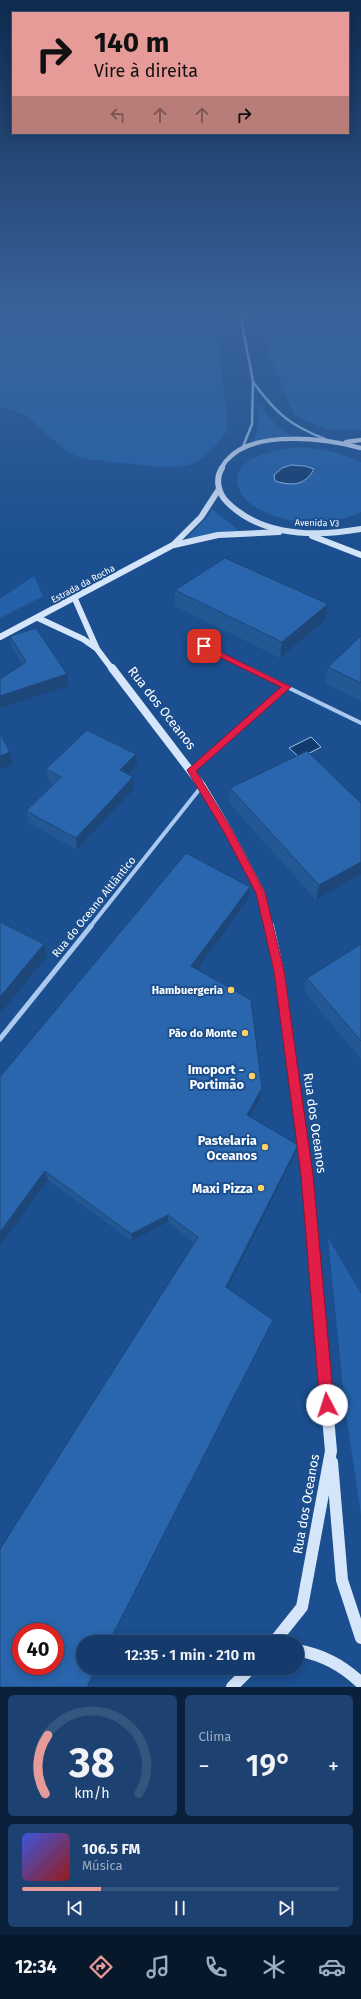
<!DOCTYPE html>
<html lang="pt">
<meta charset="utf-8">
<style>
:root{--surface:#143b6b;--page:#1d4271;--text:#f1f3f6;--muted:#9dadc1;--line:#33557e;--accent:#e69b98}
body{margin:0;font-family:"Fira Sans",sans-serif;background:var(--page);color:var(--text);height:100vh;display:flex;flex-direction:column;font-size:15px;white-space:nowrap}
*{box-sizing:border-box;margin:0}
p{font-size:13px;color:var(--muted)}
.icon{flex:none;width:22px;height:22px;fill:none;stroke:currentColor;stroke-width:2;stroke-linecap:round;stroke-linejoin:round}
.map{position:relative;height:1687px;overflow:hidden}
.details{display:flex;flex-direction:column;gap:8px;padding:8px;background:#0b203b;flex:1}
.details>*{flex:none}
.top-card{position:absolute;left:12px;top:12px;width:337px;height:122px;border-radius:0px;box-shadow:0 2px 10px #0003,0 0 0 1px var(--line);background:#e69b98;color:#111;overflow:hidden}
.speed{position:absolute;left:12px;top:1623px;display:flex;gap:8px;font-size:20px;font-weight:700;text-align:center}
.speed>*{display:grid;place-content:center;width:52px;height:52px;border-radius:50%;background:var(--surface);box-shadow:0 2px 10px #0003,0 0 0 1px var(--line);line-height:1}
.speed .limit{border:6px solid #d22;background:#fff;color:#111}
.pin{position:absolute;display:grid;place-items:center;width:34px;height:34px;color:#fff;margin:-17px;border-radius:8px;box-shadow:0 2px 6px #0006}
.me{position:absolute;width:44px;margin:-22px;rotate:355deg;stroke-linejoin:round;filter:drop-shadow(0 0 3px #0008)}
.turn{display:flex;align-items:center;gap:14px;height:84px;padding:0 16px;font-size:18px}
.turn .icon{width:52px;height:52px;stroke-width:2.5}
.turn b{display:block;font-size:28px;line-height:34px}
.lanes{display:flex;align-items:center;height:38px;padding:0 16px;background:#0003;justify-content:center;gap:20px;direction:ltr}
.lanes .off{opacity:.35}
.big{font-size:30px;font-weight:600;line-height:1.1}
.details .widget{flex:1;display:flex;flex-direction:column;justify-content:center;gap:6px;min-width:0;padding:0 14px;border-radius:6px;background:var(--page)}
.details .dial{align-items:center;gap:0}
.dial svg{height:104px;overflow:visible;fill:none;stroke:var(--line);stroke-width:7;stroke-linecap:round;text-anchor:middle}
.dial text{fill:var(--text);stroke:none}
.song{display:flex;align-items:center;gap:12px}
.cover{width:48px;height:48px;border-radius:6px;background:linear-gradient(135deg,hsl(230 70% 55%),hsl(0 70% 35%))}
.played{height:4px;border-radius:2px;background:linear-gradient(90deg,var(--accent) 25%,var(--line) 25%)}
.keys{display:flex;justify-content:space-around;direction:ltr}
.heat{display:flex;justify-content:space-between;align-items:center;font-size:22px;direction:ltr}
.details .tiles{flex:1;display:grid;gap:8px;grid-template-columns:1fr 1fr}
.widget:last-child{grid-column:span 2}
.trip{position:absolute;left:76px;top:1635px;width:228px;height:40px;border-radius:20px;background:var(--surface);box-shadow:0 2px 10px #0003,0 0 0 1px var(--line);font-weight:600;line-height:40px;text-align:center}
.menu{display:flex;height:64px;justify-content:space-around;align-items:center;background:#08182b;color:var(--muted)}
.menu .icon{width:28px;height:28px}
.menu .selected{color:var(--accent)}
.menu b{font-size:18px;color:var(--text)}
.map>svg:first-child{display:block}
.green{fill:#2461a8}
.water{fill:#123a6d;stroke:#9cc4f0}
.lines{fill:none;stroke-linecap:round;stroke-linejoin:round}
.street-far3{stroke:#a9c9ee;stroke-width:2.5}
.street-far2{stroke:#a9c9ee;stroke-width:3}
.street-far1{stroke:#a9c9ee;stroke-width:4}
.street{stroke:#a9c9ee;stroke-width:5}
.secondary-far4{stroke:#d6e6fa;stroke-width:4.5}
.secondary-far3{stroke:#d6e6fa;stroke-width:6}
.secondary-far2{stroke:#d6e6fa;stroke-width:8}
.secondary-far1{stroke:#d6e6fa;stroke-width:10}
.secondary{stroke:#d6e6fa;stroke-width:12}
.wall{fill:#245895}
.shaded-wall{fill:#1d4779}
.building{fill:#2a66ad;stroke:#1d4779;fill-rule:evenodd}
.route{fill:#e11d48;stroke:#92132f}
.poi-dot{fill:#ffd166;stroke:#1b4f8f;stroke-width:1.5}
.labels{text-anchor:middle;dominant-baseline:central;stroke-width:4;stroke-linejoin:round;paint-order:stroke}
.far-street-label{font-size:9px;fill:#fff;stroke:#1b4f8f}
.street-label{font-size:11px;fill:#fff;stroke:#1b4f8f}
.poi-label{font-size:11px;font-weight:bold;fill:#fff;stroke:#1b4f8f;text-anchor:end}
.near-street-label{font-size:13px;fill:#fff;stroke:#1b4f8f}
.near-poi-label{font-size:13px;font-weight:bold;fill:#fff;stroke:#1b4f8f;text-anchor:end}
</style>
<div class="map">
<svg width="361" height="1687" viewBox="0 0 361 1687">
<rect width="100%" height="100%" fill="#1b4f8f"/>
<g class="green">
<path d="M0 314H215L228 429C221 440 207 458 194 463 187 466 174 467 167 467 156 467 83 460 76 456 49 443 32 409 0 408Z"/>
<path d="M260 314H361V430L326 429 294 415 270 357Z"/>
<path d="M256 405H261C269 419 278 429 293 436L254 441 259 420Z"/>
<path d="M300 447C322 449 341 452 361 462V512C330 528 281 525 252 505 245 500 240 493 238 486 230 455 279 450 300 447Z"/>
<path d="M212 509 239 531 187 538 206 518Z"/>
<path d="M34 576 43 596 0 618V599Z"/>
<path d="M328 1238 361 1294V1515L345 1407Z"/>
</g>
<g class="water">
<path d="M291 465 305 466 314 469C305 486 292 486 275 481L274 475 282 468Z"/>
<path d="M311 737 321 747 300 758 289 748Z"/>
</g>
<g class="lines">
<g class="street-far3">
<path d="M240 314 253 381 252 424 242 449"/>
<path d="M253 382C276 413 289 425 325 439"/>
</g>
<path class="street-far2" d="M190 639 251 669"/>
<g class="street-far1">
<path d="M287 687 361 723"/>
<path d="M191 770 287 687 249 668"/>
<path d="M90 927 202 786"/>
</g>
<path class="street" d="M0 1039 91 926"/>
<g class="secondary-far4">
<path d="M346 442 361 440"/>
<path d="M221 469C223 466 225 461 228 459 255 429 327 439 361 448"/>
</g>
<g class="secondary-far3">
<path d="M222 468C215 479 218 493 227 502 262 537 315 537 361 529"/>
<path d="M312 536 361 555"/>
<path d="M174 545 218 535 279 532"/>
<path d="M75 599 97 649 112 669"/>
<path d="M38 618 83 639 96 648"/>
<path d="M0 637 173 545 201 517 219 489"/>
</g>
<path class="secondary-far2" d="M112 668 202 786 229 832 261 893 269 927"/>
<path class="secondary-far1" d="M269 926 279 971 307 1175 314 1259"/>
<g class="secondary">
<path d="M332 1462 342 1580 361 1638"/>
<path d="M274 1642 302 1607 331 1451 314 1258"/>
<path d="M297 1650C323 1655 342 1665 361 1683"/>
<path d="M232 1687 251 1668"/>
</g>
</g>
<g class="wall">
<path d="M175 590 328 604 326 620 280 658 175 606Z"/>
<path d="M10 636 67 674 68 686 22 664 12 648Z"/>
<path d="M361 636V701L325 683 328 667Z"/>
<path d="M137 766 129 775 133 777 134 789 77 850 29 823 26 811 53 784 49 781 46 769Z"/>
<path d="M230 788 361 803 316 900 229 803Z"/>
<path d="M248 900 197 969 262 1088 260 1099 249 1117 298 1145 295 1154 227 1288 194 1243 168 1222 132 1241 48 1180 0 1077Z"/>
<path d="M361 944V1059L304 991 307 978Z"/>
</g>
<g class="shaded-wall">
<path d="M328 604 326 620 280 658 282 642Z"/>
<path d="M67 674 68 686 0 708V696Z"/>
<path d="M10 752 13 764 0 769V756Z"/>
<path d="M136 754 137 766 121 783 120 770Z"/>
<path d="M133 777 134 789 77 850 76 838Z"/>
<path d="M361 862V874L316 900 319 885Z"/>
<path d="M250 887 248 900 191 978V966Z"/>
<path d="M44 944 47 956 0 1014V997Z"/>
<path d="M262 1088 260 1099 245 1125 247 1115Z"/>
<path d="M298 1145 295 1154 225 1293 226 1287Z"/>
<path d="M45 1171 48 1180 0 1246V1232Z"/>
<path d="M168 1215V1222L132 1241 131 1234Z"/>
</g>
<g class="building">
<path d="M225 558 328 604 282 642 175 590Z"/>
<path d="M36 628 67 674 0 696V679L26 662 10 636Z"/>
<path d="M361 636V683L328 667Z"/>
<path d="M87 730 136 754 120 770 133 777 76 838 26 811 61 777 46 769Z"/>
<path d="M0 733 10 752 0 756Z"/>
<path d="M307 751 361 803V862L319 885 230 788Z"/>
<path d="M186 853 250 887 191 966 251 1000 262 1088 247 1115 298 1145 226 1287 273 1320 109 1642H83V1668H96L87 1687H0V1549L198 1237 168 1215 131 1234 45 1171 0 1232V1077ZM21 1632H55V1666H21Z"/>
<path d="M0 922 44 944 0 997Z"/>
<path d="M361 944V1041L307 978Z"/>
</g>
<linearGradient id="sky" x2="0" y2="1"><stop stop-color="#0f2b4f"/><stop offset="0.57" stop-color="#39639b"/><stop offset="1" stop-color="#39639b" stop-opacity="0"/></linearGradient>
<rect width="361" height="550" fill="url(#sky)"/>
<path class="route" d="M201 645H206L291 687 196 771 232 830 265 893 284 971 313 1175 334 1405 332 1410 327 1412 322 1410 320 1405 301 1175 274 971 256 893 225 834 187 770 281 687 201 648Z"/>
<g class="poi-dot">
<circle cx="231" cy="990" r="4"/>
<circle cx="245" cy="1033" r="4"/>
<circle cx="252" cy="1076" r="4"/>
<circle cx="265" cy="1147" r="4"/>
<circle cx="261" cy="1188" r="4"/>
</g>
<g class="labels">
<g class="far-street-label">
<text transform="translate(317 523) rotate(1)">Avenida V3</text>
<text transform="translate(83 584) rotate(-28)">Estrada da Rocha</text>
</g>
<g class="street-label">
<text transform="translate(94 907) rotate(-51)">Rua do Oceano Altlântico</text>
</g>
<g class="poi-label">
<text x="223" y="990">Hambuergeria</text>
<text x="237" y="1033">Pão do Monte</text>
</g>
<g class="near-street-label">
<text transform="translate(162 708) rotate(52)">Rua dos Oceanos</text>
<text transform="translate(315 1123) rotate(82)">Rua dos Oceanos</text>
<text transform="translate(306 1504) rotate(-80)">Rua dos Oceanos</text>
</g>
<g class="near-poi-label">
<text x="244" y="1069">Imoport -<tspan x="244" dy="15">Portimão</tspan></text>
<text x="257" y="1140">Pastelaria<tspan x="257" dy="15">Oceanos</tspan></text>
<text x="253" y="1188">Maxi Pizza</text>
</g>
</g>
</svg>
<div class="speed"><div class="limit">40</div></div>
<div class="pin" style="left:204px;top:646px;background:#d93025"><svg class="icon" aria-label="arrive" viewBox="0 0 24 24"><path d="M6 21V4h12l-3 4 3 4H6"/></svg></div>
<svg class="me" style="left:327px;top:1405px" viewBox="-20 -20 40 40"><circle r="19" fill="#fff"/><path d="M0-13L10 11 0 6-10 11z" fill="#e11d48"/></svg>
<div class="trip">12:35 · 1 min · 210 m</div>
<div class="top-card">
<div class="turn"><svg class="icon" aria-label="right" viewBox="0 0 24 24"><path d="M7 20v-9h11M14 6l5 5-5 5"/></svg><div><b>140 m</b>Vire à direita</div></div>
<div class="lanes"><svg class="icon off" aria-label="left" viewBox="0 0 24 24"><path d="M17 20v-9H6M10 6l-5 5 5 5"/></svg><svg class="icon off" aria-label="ahead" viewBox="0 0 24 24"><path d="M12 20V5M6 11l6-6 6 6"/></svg><svg class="icon off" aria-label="ahead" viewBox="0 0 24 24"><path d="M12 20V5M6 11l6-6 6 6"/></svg><svg class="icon" aria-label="right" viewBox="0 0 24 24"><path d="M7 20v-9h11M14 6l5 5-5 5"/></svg></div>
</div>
</div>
<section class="details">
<div class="tiles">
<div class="widget dial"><svg viewBox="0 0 100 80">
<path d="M14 69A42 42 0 1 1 86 69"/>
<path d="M14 69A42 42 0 0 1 16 24" stroke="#e69b98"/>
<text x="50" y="56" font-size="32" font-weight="700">38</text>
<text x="50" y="72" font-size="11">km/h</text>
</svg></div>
<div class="widget"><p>Clima</p>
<div class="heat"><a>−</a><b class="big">19°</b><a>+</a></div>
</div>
<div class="widget">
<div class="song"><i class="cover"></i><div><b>106.5 FM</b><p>Música</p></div></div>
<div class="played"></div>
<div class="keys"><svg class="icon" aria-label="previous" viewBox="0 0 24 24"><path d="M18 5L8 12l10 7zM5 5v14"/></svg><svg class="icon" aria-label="pause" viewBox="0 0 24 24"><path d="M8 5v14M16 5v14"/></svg><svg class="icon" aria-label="next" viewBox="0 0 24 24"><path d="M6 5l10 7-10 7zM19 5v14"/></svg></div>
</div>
</div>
</section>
<nav class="menu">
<b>12:34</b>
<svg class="icon selected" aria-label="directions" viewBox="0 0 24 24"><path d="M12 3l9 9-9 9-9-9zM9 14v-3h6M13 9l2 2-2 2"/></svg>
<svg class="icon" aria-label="music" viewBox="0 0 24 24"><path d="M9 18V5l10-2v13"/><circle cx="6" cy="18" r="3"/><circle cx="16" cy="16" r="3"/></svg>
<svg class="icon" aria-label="phone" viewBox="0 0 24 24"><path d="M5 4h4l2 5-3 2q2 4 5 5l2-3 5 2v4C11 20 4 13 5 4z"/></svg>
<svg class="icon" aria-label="climate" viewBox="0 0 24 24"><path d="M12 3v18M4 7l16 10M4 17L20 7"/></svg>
<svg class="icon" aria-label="car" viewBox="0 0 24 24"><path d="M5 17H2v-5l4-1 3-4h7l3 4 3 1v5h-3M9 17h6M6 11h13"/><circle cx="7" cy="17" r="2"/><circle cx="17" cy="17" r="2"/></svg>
</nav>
